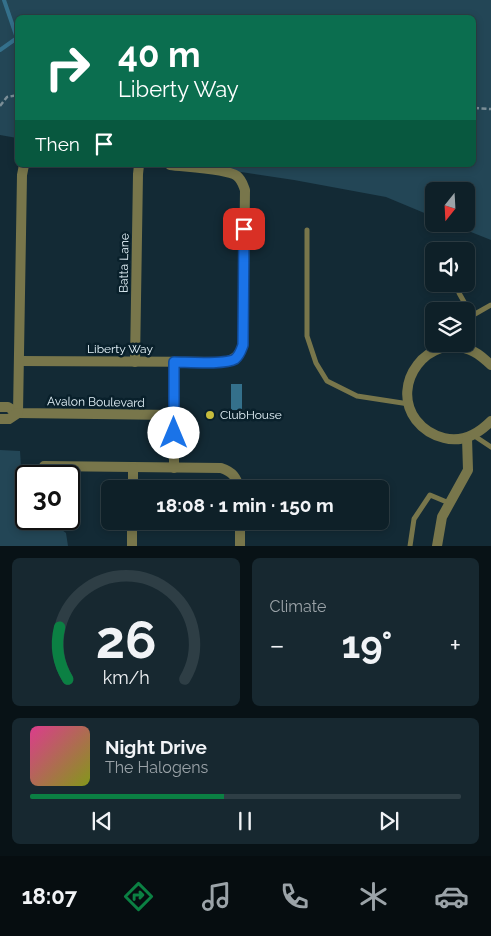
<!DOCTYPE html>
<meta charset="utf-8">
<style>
:root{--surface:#0e2028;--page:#172830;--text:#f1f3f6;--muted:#9ba3a8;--line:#2e3e45;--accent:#0b8043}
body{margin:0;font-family:Raleway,sans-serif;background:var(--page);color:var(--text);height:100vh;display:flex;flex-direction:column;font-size:19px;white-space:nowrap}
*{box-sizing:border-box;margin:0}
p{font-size:16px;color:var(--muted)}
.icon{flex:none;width:28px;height:28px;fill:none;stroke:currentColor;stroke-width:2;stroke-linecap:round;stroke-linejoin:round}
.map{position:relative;height:546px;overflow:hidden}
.panel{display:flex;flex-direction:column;gap:12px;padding:12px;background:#081216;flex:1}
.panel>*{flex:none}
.guide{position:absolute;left:15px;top:15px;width:461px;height:152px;border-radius:8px;box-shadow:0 2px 8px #0003,0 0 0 1px var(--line);background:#0b6e4f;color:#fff;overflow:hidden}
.needle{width:32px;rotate:198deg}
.tools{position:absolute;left:425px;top:182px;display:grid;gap:10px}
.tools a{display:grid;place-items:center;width:50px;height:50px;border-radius:8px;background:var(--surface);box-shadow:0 2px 8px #0003,0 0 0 1px var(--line);font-size:25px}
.speed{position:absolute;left:15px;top:465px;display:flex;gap:10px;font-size:25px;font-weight:700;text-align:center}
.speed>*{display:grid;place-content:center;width:65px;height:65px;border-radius:50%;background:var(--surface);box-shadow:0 2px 8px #0003,0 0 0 1px var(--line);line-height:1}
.speed .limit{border:2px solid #111;border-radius:8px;background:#fff;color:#111}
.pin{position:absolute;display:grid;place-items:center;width:42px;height:42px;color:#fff;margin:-21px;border-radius:10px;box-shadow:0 2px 8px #0006}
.me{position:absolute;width:55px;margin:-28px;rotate:0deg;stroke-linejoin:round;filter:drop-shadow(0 0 4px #0008)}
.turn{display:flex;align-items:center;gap:18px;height:105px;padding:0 20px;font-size:22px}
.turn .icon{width:65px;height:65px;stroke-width:2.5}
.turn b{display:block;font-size:35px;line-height:42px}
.then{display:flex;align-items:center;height:48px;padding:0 20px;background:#0003;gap:10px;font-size:19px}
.big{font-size:38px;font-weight:700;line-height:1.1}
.panel .tile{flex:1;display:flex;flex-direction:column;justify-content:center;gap:8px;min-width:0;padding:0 18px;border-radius:8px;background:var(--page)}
.panel .dial{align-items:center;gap:0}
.dial svg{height:130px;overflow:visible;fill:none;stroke:var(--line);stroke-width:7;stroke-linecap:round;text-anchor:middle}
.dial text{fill:var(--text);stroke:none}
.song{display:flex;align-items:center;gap:15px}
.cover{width:60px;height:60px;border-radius:8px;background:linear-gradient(135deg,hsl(330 70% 55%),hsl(70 70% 35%))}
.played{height:5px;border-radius:2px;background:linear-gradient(90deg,var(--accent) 45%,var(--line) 45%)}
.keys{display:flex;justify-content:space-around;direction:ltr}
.heat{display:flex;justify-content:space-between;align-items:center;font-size:28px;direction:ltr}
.panel .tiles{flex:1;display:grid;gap:12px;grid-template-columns:1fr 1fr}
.tile:last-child{grid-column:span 2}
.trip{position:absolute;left:101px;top:480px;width:288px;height:50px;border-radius:8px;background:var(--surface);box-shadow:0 2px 8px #0003,0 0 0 1px var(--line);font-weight:700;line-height:50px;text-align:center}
.tab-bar{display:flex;height:80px;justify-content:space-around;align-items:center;background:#060d10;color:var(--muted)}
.tab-bar .icon{width:35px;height:35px}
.tab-bar .on{color:var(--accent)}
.tab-bar b{font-size:22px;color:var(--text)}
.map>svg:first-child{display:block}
.green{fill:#234656}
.water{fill:#34708b}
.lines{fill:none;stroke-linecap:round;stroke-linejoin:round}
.stream{stroke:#34708b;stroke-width:4}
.path{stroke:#7b8e97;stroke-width:2.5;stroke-dasharray:5 2.5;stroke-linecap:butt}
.service{stroke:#78764b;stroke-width:5}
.minor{stroke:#78764b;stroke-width:10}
.route-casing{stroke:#114b97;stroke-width:12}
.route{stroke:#1a73e8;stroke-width:9}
.poi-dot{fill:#c5bc3d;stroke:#09202b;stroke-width:2}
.labels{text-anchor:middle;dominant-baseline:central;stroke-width:5;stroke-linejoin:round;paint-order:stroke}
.street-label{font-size:12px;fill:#e7f5fc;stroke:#09202b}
.poi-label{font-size:12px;fill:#e7f5fc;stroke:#09202b;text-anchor:start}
</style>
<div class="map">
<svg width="491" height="546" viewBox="0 0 491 546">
<rect width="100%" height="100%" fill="#132a35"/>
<g class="green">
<path d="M0 0H491V240L451 224H466V191H434V217L386 197 294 180 194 165H474V18H18L17 138 0 135Z"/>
<path d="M0 450 20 451 24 515 26 516V519C44 519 53 523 66 533L68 546H0Z"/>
</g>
<rect class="water" x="231" y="384" width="11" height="26"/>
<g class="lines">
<path class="stream" d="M0 50 17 38 4 0"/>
<g class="path">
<path d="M0 106 7 97 18 95"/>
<path d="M474 108 491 109"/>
</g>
<g class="service">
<path d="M307 230V336L316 363 327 381 357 396 409 404"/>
<path d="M466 271 467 269"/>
<path d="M462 284 459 293 472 316"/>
<path d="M433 314 434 317"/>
<path d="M466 321 475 314 491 305"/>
<path d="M473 435 491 447"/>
<path d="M410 546 414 519 430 495 449 503"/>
</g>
<g class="minor">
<path d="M19 361 226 362C236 358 239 355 243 345L245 190C243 185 242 180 237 176 228 169 184 167 170 165"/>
<path d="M135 362 138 174 139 165"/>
<path d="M491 365C484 359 479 353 470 350 429 332 389 384 416 420 423 429 432 435 444 438 463 443 478 434 491 421"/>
<path d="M0 407H8L18 413 173 415"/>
<path d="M18 413 22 175 24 165"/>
<path d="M0 419H9L18 413"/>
<path d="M44 466 221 468C233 472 236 477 240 489"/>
<path d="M174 468V362"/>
<path d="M133 489V468"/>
<path d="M132 546V521"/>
<path d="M240 546V521"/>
<path d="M437 546 442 517 468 470 467 438"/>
</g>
</g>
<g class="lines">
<g class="route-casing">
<path id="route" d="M174 433V362C187 362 225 365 235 359 240 355 241 350 243 345L244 229"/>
</g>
<use href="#route" class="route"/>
</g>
<circle class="poi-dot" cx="210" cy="415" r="5"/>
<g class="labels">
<g class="street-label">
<text transform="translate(124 263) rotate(-89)">Batta Lane</text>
<text x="120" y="349">Liberty Way</text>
<text transform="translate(96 402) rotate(1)">Avalon Boulevard</text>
</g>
<g class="poi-label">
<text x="220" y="415">ClubHouse</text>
</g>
</g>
</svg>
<div class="tools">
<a><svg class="needle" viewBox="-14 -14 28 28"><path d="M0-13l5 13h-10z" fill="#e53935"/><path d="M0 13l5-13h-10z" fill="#9ba3a8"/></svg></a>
<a><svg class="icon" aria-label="sound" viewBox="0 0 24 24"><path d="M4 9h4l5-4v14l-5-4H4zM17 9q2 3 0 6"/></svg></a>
<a><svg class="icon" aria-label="layers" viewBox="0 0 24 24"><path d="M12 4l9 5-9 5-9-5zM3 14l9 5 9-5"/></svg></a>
</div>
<div class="speed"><div class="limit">30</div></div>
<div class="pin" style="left:244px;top:229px;background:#d93025"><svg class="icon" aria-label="arrive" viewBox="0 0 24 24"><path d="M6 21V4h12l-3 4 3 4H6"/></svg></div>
<svg class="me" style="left:174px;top:433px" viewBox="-20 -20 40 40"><circle r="19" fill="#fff"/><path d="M0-13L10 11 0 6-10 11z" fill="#1a73e8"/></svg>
<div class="trip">18:08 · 1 min · 150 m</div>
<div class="guide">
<div class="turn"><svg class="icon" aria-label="right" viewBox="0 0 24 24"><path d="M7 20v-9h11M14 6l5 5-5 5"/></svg><div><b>40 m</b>Liberty Way</div></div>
<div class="then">Then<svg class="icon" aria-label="arrive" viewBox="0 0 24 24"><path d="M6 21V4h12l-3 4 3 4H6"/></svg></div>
</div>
</div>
<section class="panel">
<div class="tiles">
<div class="tile dial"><svg viewBox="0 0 100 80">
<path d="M14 69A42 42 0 1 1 86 69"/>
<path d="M14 69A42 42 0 0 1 9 37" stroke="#0b8043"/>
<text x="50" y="56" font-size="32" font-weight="700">26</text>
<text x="50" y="72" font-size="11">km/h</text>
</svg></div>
<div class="tile"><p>Climate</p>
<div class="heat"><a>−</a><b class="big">19°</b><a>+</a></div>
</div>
<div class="tile">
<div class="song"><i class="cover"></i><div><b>Night Drive</b><p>The Halogens</p></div></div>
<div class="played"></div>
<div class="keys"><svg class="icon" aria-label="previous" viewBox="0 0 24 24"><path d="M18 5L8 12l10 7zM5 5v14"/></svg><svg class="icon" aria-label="pause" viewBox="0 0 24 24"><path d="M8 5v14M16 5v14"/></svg><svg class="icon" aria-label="next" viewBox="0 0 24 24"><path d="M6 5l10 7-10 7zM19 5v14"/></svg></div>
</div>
</div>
</section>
<nav class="tab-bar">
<b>18:07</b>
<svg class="icon on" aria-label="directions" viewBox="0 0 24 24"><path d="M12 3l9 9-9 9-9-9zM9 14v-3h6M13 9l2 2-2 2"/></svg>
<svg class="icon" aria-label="music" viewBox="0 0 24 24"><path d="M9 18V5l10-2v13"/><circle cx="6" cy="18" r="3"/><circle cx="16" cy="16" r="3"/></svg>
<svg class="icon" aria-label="phone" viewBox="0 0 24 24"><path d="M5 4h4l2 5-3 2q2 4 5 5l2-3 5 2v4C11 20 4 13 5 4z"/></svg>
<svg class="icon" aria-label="climate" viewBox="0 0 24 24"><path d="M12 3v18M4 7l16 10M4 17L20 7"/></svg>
<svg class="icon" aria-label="car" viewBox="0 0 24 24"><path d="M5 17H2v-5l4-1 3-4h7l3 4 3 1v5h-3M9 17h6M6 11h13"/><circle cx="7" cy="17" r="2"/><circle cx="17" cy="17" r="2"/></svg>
</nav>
